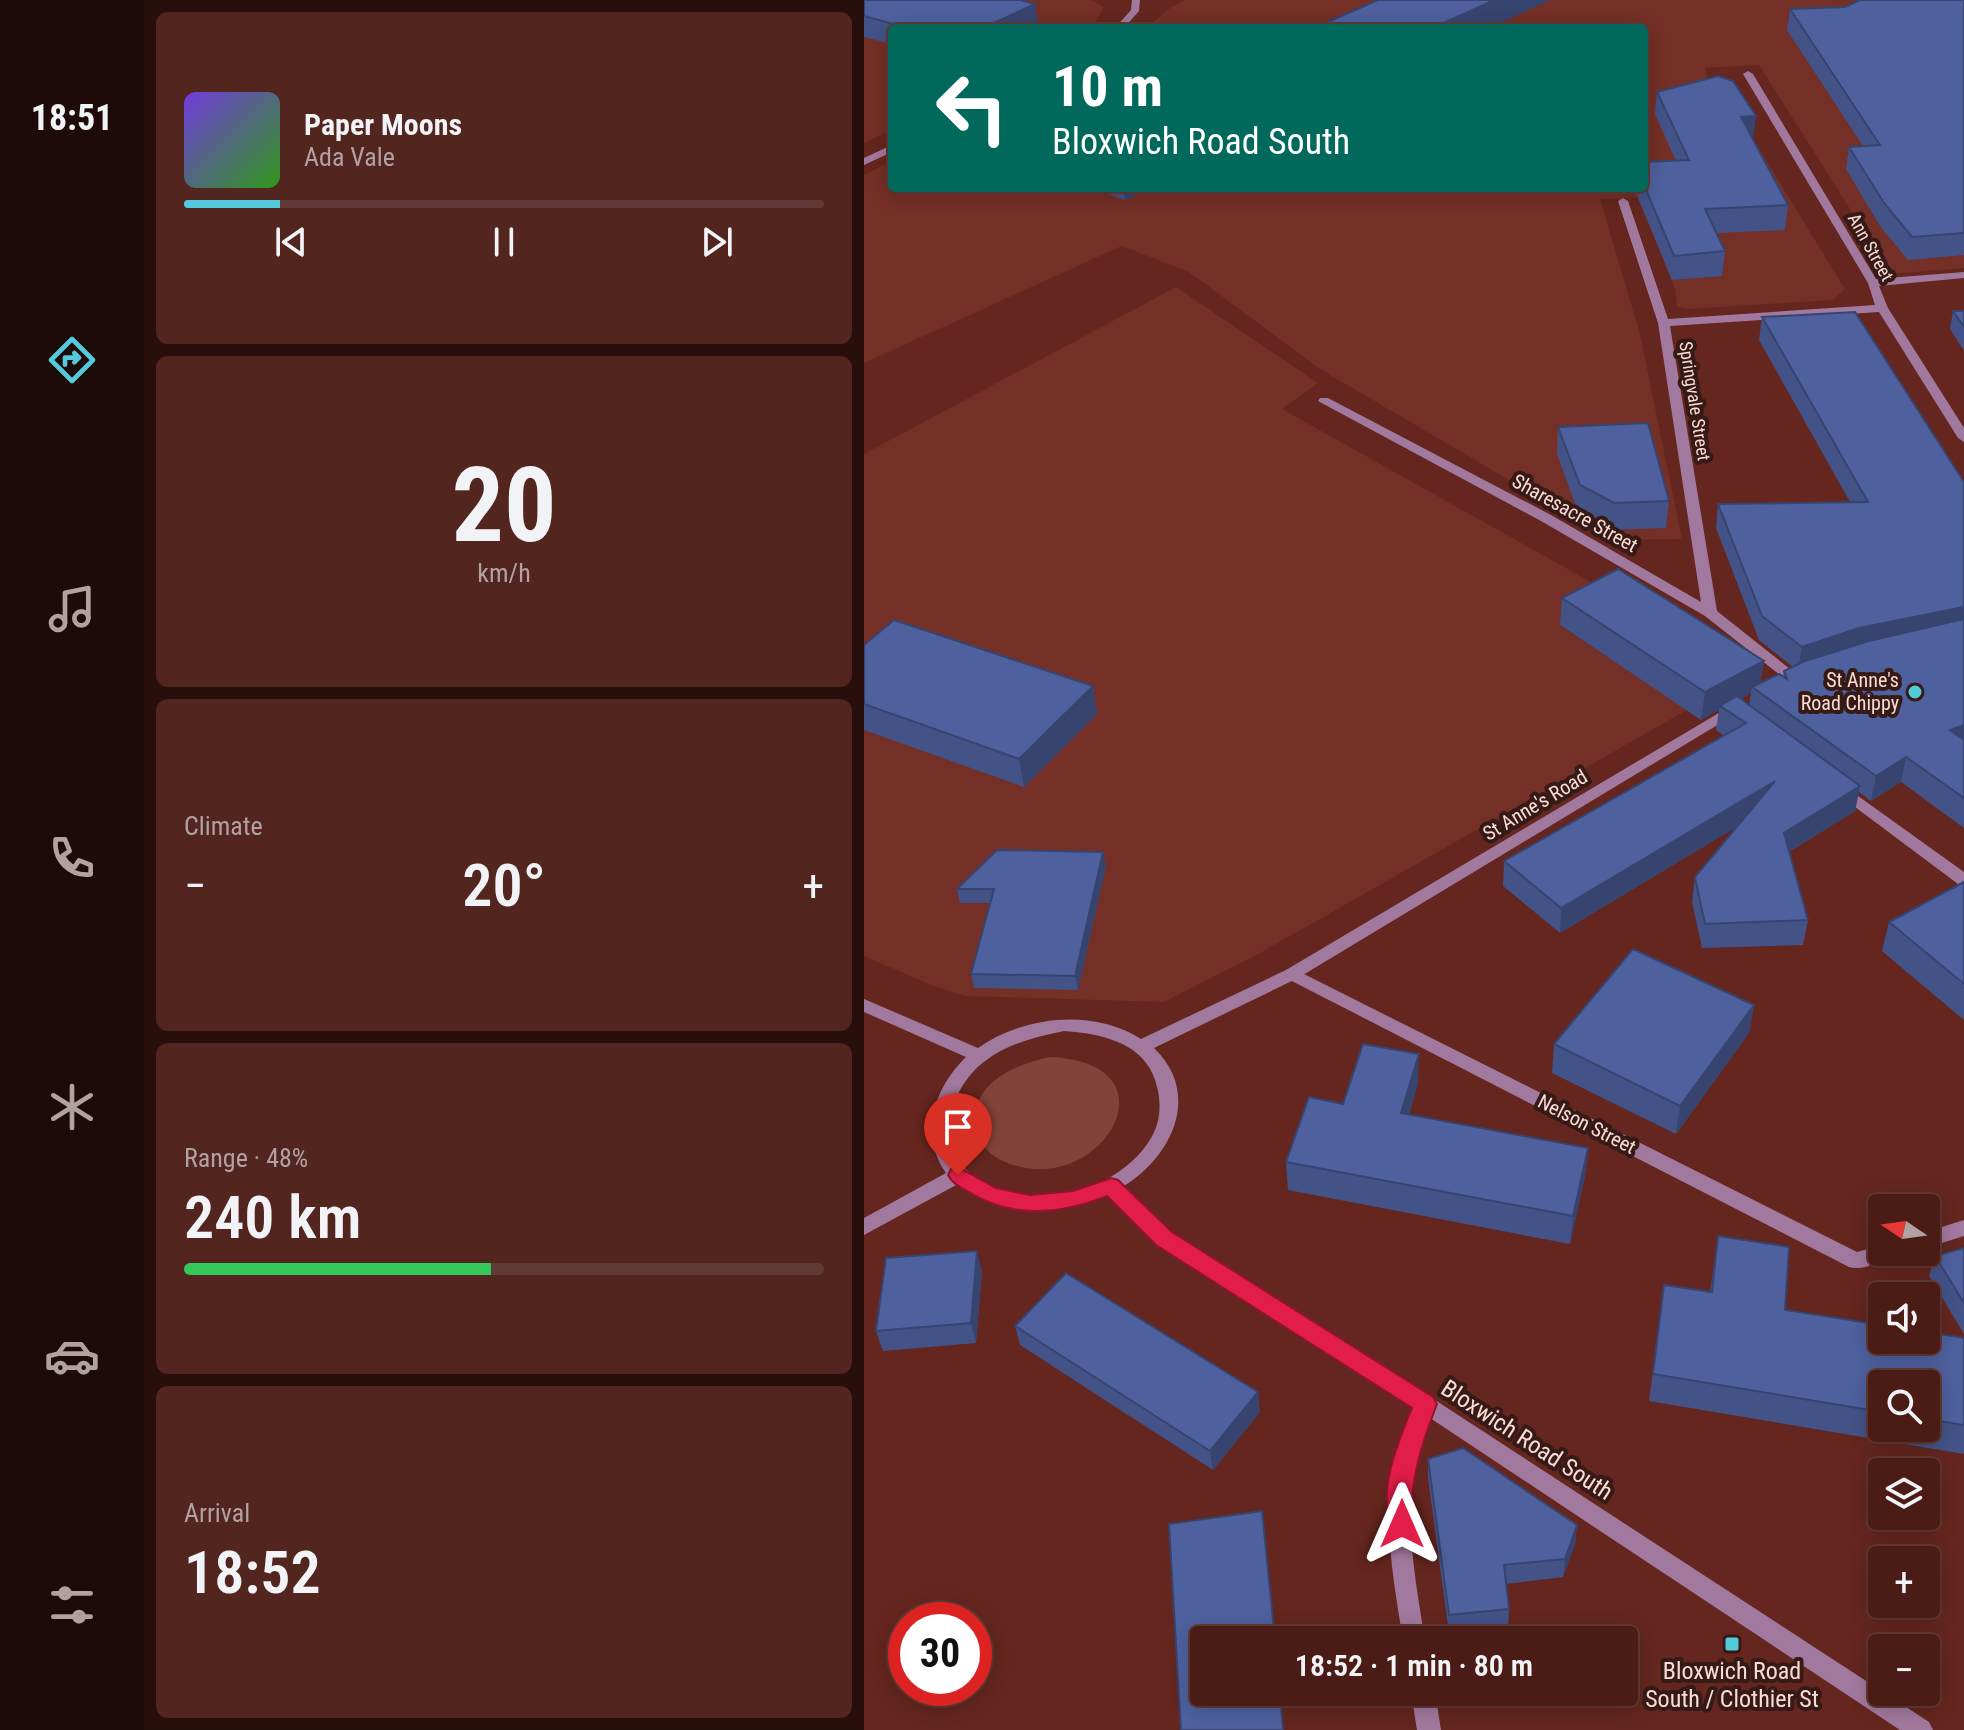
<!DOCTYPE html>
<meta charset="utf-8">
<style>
:root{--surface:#4b1c16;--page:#52251f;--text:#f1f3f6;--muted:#b2a1a1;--line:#623a35;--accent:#54cadd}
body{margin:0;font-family:"Roboto Condensed",sans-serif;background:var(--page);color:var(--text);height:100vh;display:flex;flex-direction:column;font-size:30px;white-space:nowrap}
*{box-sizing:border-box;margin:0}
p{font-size:26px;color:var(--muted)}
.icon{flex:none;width:44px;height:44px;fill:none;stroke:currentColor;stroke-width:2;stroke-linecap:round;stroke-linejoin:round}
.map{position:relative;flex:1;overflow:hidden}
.drawer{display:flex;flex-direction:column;gap:12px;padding:12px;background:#290f0c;width:720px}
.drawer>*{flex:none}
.guide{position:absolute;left:24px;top:24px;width:760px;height:168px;border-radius:8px;box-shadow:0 4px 20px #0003,0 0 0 2px var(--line);background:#00695c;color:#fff;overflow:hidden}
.needle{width:52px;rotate:283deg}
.buttons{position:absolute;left:1004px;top:1194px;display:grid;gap:16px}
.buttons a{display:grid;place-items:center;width:72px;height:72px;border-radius:8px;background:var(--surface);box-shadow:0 4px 20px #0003,0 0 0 2px var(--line);font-size:40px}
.speed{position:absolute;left:24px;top:1602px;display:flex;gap:16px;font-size:40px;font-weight:700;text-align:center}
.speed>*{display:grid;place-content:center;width:104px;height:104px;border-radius:50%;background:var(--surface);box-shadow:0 4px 20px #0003,0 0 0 2px var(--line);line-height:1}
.speed .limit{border:12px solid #d22;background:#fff;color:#111}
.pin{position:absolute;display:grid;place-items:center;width:68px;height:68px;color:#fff;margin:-82px -34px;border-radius:50% 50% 50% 0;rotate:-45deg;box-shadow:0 0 8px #0007}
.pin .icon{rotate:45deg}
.me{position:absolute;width:88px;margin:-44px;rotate:0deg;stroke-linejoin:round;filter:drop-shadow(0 0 6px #0008)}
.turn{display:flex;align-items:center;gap:28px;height:168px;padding:0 32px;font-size:36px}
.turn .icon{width:104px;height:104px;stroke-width:2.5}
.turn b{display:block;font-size:56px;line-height:68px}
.big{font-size:60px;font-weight:600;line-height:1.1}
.drawer .card{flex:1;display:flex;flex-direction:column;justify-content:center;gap:12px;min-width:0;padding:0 28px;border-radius:12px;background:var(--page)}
.drawer .dial{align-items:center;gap:0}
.dial b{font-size:104px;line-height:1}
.song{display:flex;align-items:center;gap:24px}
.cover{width:96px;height:96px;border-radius:12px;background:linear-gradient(135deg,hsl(260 70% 55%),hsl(110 70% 35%))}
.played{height:8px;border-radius:4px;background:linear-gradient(90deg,var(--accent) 15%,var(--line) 15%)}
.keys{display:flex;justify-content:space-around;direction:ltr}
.heat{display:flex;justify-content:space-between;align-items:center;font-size:44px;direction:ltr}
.charge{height:12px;border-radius:6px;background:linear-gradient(90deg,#34c759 48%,var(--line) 0)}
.trip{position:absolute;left:326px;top:1626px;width:448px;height:80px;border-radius:8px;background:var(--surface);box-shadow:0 4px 20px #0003,0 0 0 2px var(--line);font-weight:600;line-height:80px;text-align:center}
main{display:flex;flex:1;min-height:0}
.tab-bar{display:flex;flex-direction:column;width:144px;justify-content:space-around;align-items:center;background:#1e0b09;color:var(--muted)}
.tab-bar .icon{width:56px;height:56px}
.tab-bar .selected{color:var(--accent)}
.tab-bar b{font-size:36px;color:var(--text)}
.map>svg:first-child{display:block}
.built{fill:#742f26}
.green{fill:#82433a}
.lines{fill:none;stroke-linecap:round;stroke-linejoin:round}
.minor{fill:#a2799e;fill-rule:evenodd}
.tertiary{fill:#a2799e;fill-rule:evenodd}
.wall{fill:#435388;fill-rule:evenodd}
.shaded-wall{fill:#37446f}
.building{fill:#4e619e;stroke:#37446f;stroke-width:2}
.route{fill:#e11d48;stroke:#92132f;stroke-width:2}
.poi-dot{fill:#54cadd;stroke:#361a16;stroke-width:3}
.labels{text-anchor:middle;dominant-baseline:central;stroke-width:8;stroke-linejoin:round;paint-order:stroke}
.far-street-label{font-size:18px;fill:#fbdbd5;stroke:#361a16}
.street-label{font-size:20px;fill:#fbdbd5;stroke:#361a16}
.poi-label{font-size:20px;fill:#fbdbd5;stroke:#361a16;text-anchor:end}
.near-street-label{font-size:24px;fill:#fbdbd5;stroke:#361a16}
.near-poi-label{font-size:24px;fill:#fbdbd5;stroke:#361a16}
</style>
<main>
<nav class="tab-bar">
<b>18:51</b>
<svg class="icon selected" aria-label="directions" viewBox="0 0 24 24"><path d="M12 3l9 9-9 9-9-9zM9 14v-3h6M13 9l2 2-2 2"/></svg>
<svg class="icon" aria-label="music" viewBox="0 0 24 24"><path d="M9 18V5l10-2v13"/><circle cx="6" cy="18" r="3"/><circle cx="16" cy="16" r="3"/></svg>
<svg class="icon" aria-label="phone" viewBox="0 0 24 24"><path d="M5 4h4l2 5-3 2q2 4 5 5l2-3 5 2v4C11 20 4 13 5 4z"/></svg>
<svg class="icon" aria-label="climate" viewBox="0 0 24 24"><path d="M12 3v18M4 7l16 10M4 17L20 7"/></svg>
<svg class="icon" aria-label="car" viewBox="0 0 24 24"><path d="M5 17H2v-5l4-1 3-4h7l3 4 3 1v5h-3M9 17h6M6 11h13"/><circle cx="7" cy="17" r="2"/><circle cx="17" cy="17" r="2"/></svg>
<svg class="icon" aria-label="filters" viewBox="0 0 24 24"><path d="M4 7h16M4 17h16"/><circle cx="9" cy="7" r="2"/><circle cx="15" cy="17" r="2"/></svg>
</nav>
<section class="drawer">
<div class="card">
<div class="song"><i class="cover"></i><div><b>Paper Moons</b><p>Ada Vale</p></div></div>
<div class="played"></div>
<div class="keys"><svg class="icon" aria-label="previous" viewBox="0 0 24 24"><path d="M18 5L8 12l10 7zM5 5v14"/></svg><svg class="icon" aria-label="pause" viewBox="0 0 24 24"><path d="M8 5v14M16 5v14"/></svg><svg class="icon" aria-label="next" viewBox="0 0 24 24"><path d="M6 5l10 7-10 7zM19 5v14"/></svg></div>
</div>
<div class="card dial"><b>20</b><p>km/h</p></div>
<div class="card"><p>Climate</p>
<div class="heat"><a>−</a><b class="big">20°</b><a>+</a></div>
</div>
<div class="card"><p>Range · 48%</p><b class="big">240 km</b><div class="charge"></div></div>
<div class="card"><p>Arrival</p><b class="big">18:52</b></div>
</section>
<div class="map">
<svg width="1100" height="1730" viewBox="0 0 1100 1730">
<rect width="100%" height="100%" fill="#64261e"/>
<g class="built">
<path d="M0 0H228L240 7 227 28H28V130L0 143Z"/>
<path d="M321 0H1100V268L1027 274 895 65 841 68 843 79 867 103 981 289 969 300 825 309 813 307 811 289 774 198 736 199 776 334 818 539 747 540 456 369 325 272 258 246 0 363V175L28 161V188H780V28H283L303 10Z"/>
<path d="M312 287 454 383 418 409 752 596 697 626 823 710 398 952 300 1002 101 996 67 985 0 956V454Z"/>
</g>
<path class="green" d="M186 1057C323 1063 230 1210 133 1158 122 1152 115 1141 112 1129 103 1085 151 1064 186 1057Z"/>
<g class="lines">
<g class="minor">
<path d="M268 0H276L275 11 260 28H251L267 10Z"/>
<path d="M884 71 889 74 1012 279 1100 272V278L1015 286 1024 308 1100 428V442L1094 438 1015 312 806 326 853 611 936 677 938 680 936 683H926L841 616 677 521 454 401 456 398H464L687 515 837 602 794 323 754 201 759 198 764 201 804 319 1011 305 1004 283 879 74Z"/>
<path d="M28 145V152L0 165V158Z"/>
<path d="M976 783 1100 872V886L1094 884 971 792 968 788Z"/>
<path d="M428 968 993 1252 1018 1245V1252H1031L1028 1258C1015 1262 998 1271 985 1267L422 978 420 974 422 970Z"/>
<path d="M1100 1220V1236L1062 1248V1232Z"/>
<path d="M561 1395 568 1398 571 1404C565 1419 558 1434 554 1450 538 1512 551 1578 561 1640H539C524 1547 512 1486 554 1398Z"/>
<path d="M547 1692H571L577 1730H553Z"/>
</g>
<path class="tertiary" d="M870 704 877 709 875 712 434 978 290 1048C338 1094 308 1156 260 1186L307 1232 568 1398 1065 1722 1069 1730H1036L554 1410 293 1244 244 1195C194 1218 140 1215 94 1184L0 1235V1218L82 1173C55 1134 70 1088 102 1057L0 1012V999L114 1048C160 1016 229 1008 277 1039L422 970ZM200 1031C241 1034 286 1044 294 1091 297 1107 296 1123 287 1138 260 1185 187 1209 136 1189 121 1183 101 1173 92 1158 73 1126 94 1081 121 1061 144 1043 172 1037 200 1031Z"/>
</g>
<g class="wall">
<path d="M0 0 171 4 174 25 168 28H28V44L0 37Z"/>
<path d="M1100 0V255L1044 260 1016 226 982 169 985 147 999 146 923 30 926 9Z"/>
<path d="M793 92 888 139 924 205 921 230 852 233 861 251 858 276 808 280 770 188H780V162L812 161 791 114Z"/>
<path d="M227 188H286L261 200Z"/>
<path d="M1089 311H1100V351L1086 329Z"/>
<path d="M898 317 1100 482V828L1037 782 1007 801 995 792 991 811 925 852 944 920 939 945 838 948 828 902 831 877 874 826 696 933 639 886 640 861 860 736 852 730 855 710 837 720 696 625 698 598 900 661 896 683 919 677 920 671 929 667 895 640 852 528 854 504 986 502 895 340ZM887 693 885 705 877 699Z"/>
<path d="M694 427 805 501 802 528 748 530 714 512 693 454Z"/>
<path d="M0 645 229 686 233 714 160 787 0 730Z"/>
<path d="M239 852 242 866 214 990 110 988 107 974 126 903H96L93 889Z"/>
<path d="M1100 882V1020L1018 951 1025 922Z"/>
<path d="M890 1005 885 1033 812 1134 688 1073 690 1044Z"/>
<path d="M554 1083 545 1115 724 1148 721 1176 706 1244 424 1190 422 1162 479 1104Z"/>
<path d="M854 1236 921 1310 1100 1338V1454L785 1401 800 1285 846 1292ZM1018 1384H1062V1428H1018Z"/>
<path d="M1100 1248V1334L1065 1276 1071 1256Z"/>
<path d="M118 1271 112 1343 19 1351 12 1331Z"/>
<path d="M151 1326 396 1412 349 1470 156 1345Z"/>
<path d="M564 1459 713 1525 711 1544 699 1577 642 1584 645 1609 644 1627 585 1633 564 1478Z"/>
</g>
<g class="shaded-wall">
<path d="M630 0H686L626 28H569Z"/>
<path d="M171 4 174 25 168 28H119Z"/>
<path d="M892 116 889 139 877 117Z"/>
<path d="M259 188H286L261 200Z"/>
<path d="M1100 607V627L934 671 938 647 995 628Z"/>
<path d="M900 661 895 689 888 687 887 693 859 708 856 706 855 710 837 720 841 692Z"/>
<path d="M229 686 233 714 160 787 155 759Z"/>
<path d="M1100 725V748L1086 730Z"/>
<path d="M1042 757 1037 782 1007 801 1012 776Z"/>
<path d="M911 781 907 806 696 933 697 908Z"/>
<path d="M996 786 991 811 916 857 920 833Z"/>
<path d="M239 852 242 866 214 990 211 976Z"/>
<path d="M890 1005 885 1033 812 1134 816 1106Z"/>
<path d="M555 1054 554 1083 537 1142V1113Z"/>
<path d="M724 1148 721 1176 706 1244 709 1216Z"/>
<path d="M113 1251 118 1271 112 1343 107 1323Z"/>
<path d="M394 1392 396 1412 349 1470 346 1451Z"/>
<path d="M713 1525 711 1544 699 1577 701 1559Z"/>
</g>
<g class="building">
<path d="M0 0H156L171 4 119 28H44L0 16Z"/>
<path d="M514 0H630L569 28H450Z"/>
<path d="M996 0H1100V233L1048 237 1020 203 985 147 1016 145 926 9 981 7Z"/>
<path d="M854 76 869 81 892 116 877 117 924 205 841 209 861 251 810 256 780 185V162L825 160 793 92Z"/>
<path d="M1089 311H1100V327Z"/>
<path d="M991 312 1100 482V607L995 628 938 647 898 616 854 504 1004 502 898 317Z"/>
<path d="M784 423 805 501 750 503 716 485 694 427Z"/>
<path d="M754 569 900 661 841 692 698 598Z"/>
<path d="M1100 619V725L1086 730 1100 740V798L1042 757 1012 776 888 687 915 674 923 679 920 671 941 661 1005 641Z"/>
<path d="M30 620 229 686 155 759 0 704V645Z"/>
<path d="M873 696 996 786 920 833 944 920 841 924 831 877 911 781 697 908 640 861 882 723 856 706Z"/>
<path d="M133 850 239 852 211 976 107 974 130 889H93Z"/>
<path d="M1100 882V984L1025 922Z"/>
<path d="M769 949 890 1005 816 1106 690 1044Z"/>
<path d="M499 1044 555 1054 537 1113 724 1148 709 1216 422 1162 445 1097 479 1104Z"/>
<path d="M854 1236 925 1247 921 1310 1018 1325V1340H1062V1332L1100 1338V1425L1062 1419V1384H1018V1412L789 1374 800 1285 848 1292Z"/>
<path d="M1100 1248V1303L1071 1256Z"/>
<path d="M113 1251 107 1323 12 1331 22 1258Z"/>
<path d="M202 1273 394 1392 346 1451 151 1326Z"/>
<path d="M599 1448 713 1525 701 1559 640 1565 645 1609 585 1615 564 1459Z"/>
<path d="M398 1511 411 1640H340V1692H416L419 1730H317L305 1524Z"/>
</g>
<path class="route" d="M94 1167 132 1188 166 1195 209 1191 247 1178 254 1180 308 1232 569 1397 573 1404C562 1433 553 1458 549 1489 547 1504 553 1518 546 1532L538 1535 529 1532C512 1494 533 1444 548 1408L292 1245 243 1196C196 1215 147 1219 103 1191 95 1186 88 1183 84 1175L87 1169Z"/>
<g class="poi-dot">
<circle cx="1051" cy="692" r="8"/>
<rect x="860" y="1636" width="16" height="16" rx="4"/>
</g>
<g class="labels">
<g class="far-street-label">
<text transform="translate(1007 247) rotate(61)">Ann Street</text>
<text transform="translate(831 401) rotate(81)">Springvale Street</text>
</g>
<g class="street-label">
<text transform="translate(711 513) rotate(29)">Sharesacre Street</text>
<text transform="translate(671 805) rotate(-31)">St Anne's Road</text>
<text transform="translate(723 1124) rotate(27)">Nelson Street</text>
</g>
<g class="poi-label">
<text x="1035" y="680">St Anne's<tspan x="1035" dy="23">Road Chippy</tspan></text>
</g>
<g class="near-street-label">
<text transform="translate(663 1440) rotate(33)">Bloxwich Road South</text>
</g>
<g class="near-poi-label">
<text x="868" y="1671">Bloxwich Road<tspan x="868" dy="28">South / Clothier St</tspan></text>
</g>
</g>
</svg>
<div class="buttons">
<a><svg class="needle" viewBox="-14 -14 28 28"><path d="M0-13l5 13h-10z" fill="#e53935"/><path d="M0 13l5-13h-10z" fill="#b2a1a1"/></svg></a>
<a><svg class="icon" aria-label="sound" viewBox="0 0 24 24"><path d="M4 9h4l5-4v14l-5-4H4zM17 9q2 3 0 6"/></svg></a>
<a><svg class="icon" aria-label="search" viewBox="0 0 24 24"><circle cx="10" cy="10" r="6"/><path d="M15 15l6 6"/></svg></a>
<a><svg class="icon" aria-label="layers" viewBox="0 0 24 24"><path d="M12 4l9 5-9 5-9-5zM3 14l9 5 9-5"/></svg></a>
<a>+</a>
<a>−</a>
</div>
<div class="speed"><div class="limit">30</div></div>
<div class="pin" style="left:94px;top:1175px;background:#d93025"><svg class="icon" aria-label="arrive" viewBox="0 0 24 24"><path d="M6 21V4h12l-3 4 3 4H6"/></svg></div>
<svg class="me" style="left:538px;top:1524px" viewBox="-20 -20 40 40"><path d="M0-17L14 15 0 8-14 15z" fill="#e11d48" stroke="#fff" stroke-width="4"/></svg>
<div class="trip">18:52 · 1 min · 80 m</div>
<div class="guide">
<div class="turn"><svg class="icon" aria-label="left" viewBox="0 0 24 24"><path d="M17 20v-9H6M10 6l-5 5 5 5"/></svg><div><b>10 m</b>Bloxwich Road South</div></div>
</div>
</div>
</main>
